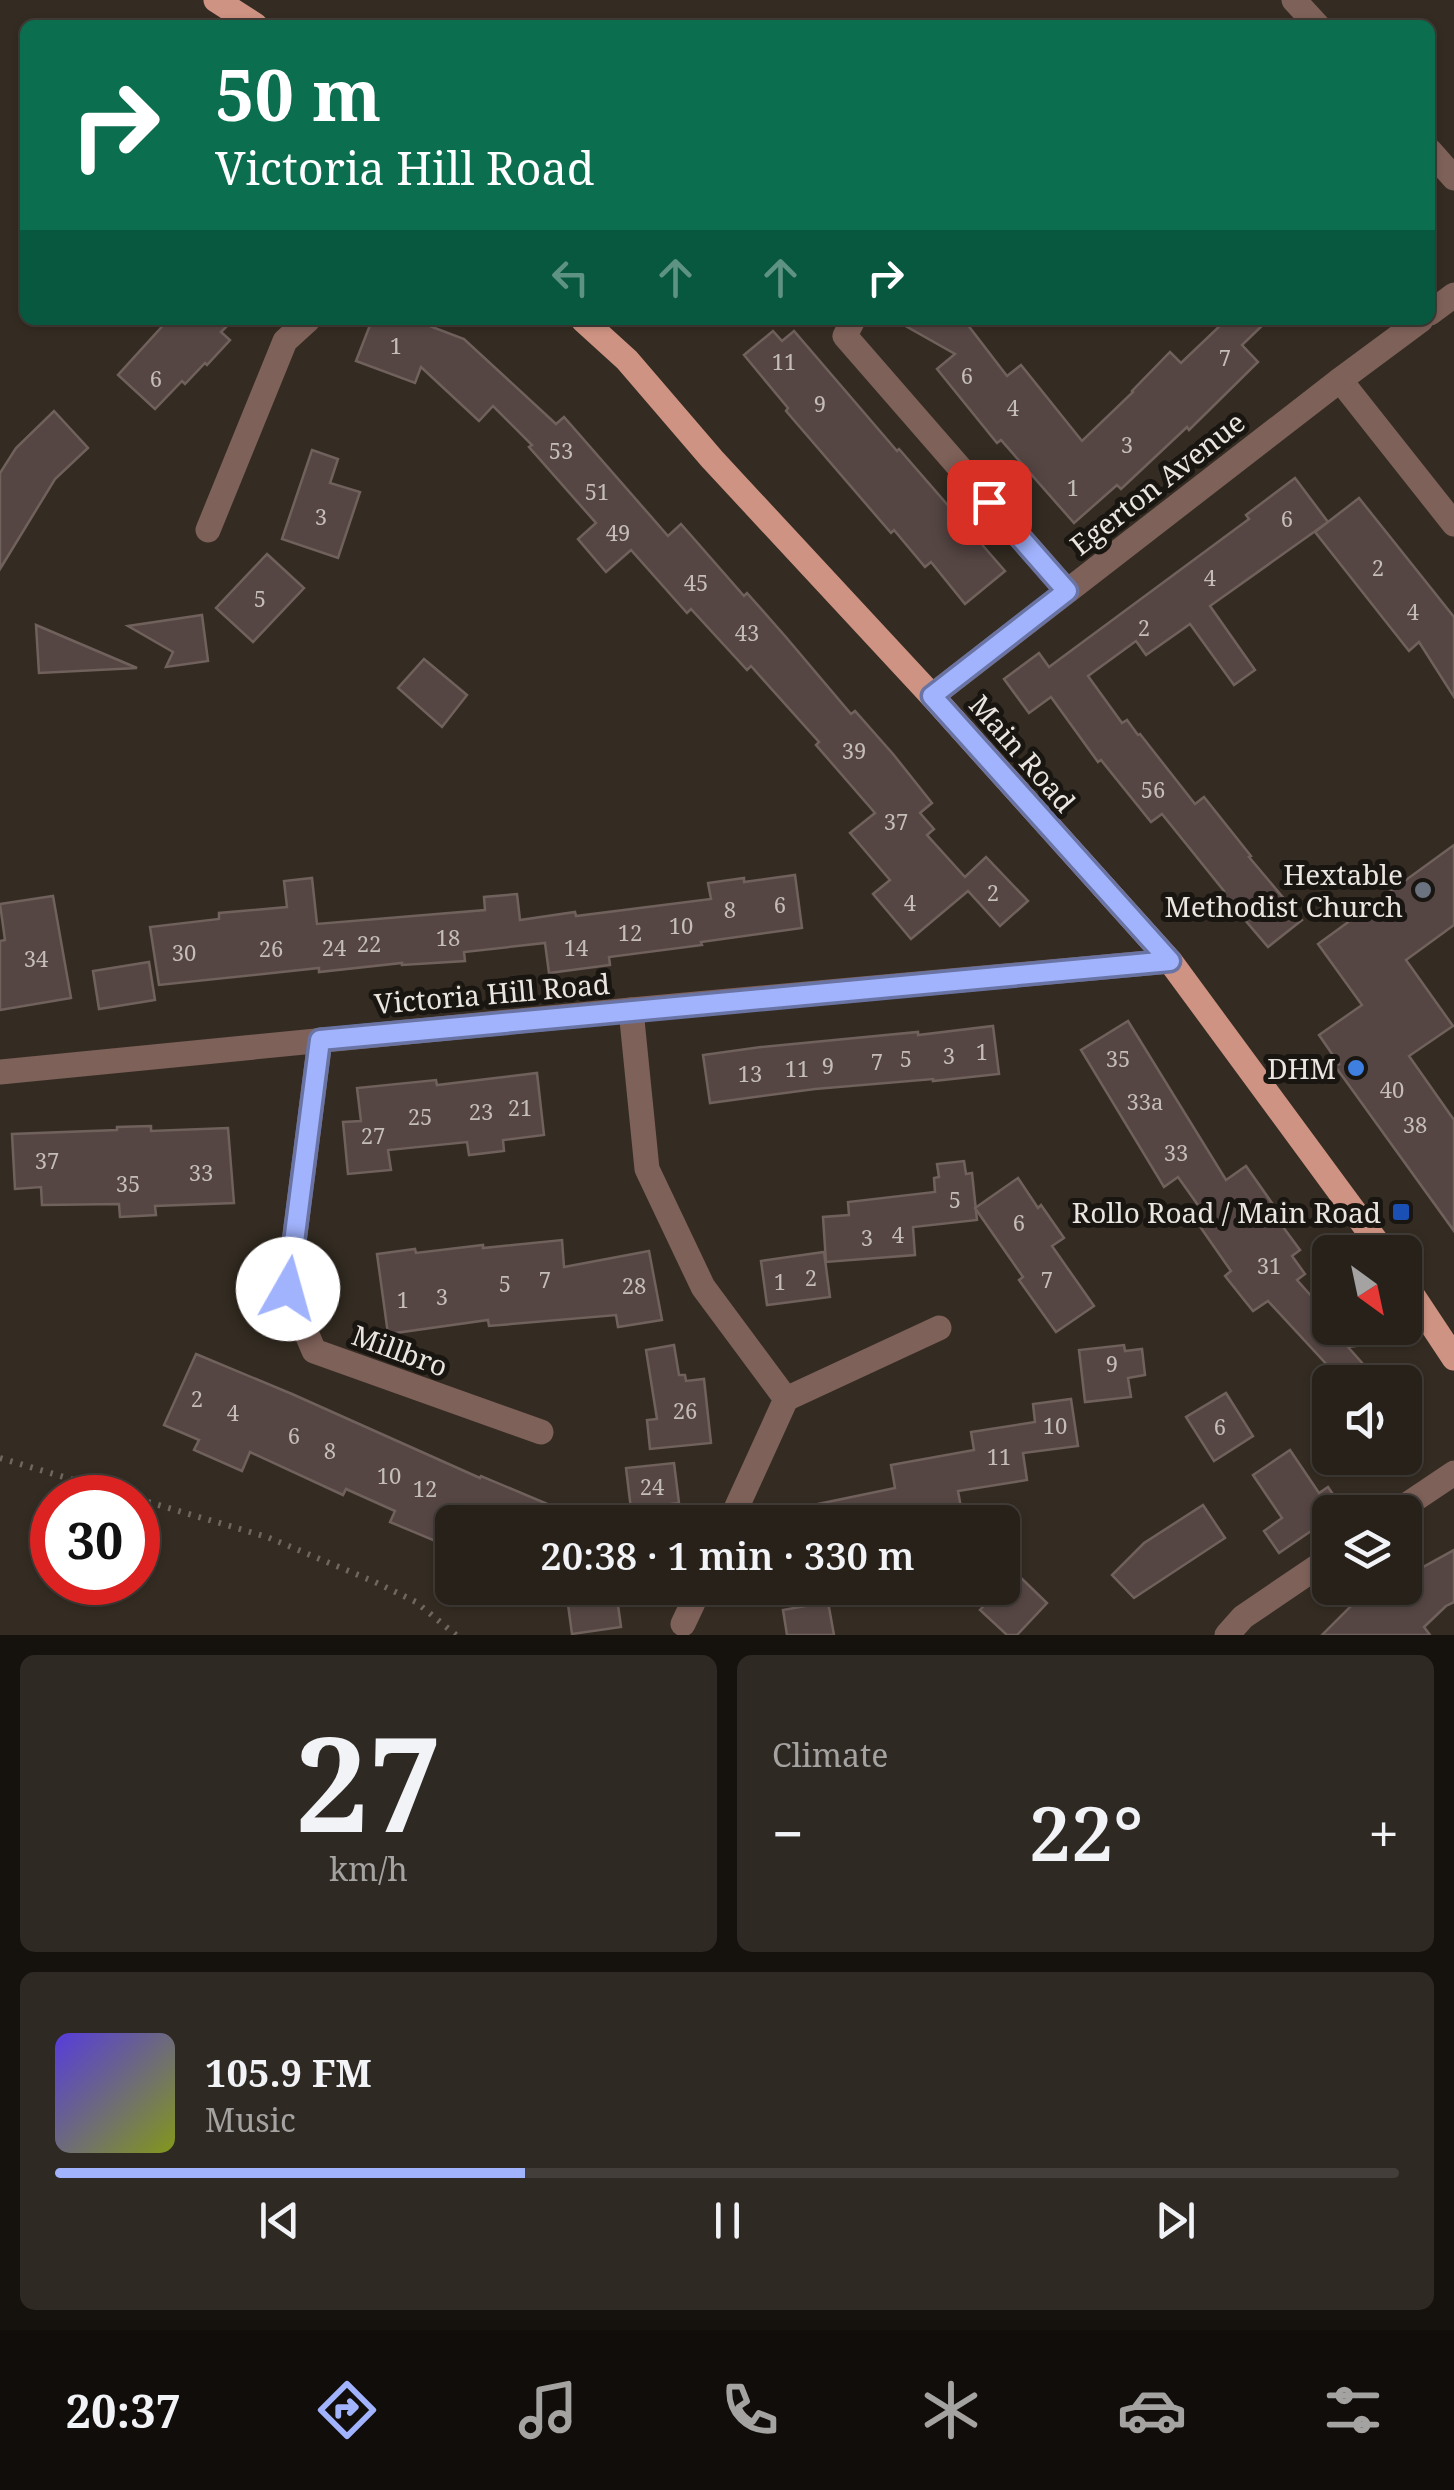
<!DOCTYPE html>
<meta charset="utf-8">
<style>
:root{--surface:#27211a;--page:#2f2923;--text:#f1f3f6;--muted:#a4a3a2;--line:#433e39;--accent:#a1b3fd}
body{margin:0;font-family:"Noto Serif",serif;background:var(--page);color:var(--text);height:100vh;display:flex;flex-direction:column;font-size:38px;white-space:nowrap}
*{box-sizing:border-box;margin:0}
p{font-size:32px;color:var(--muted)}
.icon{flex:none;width:55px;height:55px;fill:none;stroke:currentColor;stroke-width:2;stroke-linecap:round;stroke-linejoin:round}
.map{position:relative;height:1635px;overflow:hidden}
.sheet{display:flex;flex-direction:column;gap:20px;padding:20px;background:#15120e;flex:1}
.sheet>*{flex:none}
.guide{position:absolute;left:20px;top:20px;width:1415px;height:305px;border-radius:15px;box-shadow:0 2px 8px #0004,0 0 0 2px var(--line);background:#0b6e4f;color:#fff;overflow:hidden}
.needle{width:65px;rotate:147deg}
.tools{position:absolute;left:1312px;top:1235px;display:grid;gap:20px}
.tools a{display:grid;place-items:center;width:110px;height:110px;border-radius:15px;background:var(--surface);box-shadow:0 2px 8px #0004,0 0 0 2px var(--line);font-size:50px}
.speed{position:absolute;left:30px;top:1475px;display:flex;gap:20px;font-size:50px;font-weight:700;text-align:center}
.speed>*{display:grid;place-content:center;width:130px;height:130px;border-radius:50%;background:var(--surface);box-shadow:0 2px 8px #0004,0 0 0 2px var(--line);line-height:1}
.speed .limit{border:15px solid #d22;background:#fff;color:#111}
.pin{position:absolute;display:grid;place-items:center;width:85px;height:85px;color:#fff;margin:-42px;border-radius:20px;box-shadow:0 5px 15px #0006}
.me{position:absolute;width:110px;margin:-55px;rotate:7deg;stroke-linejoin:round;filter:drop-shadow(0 0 8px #0008)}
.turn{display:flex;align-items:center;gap:35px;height:210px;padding:0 30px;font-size:45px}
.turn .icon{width:130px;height:130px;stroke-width:2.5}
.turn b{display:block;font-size:70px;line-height:85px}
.lanes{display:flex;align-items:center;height:95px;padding:0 30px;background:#0003;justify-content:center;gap:50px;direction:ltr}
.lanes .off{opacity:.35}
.big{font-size:75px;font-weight:600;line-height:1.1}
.sheet .tile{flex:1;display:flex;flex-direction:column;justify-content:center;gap:15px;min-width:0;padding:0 35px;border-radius:15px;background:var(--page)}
.sheet .dial{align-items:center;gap:0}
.dial b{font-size:130px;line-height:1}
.song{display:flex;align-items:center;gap:30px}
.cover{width:120px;height:120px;border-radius:15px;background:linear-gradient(135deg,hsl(250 70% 55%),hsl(70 70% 35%))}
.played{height:10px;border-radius:5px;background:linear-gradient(90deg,var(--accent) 35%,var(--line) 35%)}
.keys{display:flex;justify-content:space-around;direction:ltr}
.heat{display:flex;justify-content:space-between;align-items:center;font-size:55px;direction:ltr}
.sheet .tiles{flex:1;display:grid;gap:20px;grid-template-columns:1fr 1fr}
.tile:last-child{grid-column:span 2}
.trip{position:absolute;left:435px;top:1505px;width:585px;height:100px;border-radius:15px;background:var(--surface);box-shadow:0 2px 8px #0004,0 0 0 2px var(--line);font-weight:600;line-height:100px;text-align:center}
.menu{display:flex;height:160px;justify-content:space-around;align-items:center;background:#100d0a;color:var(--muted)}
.menu .icon{width:70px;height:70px}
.menu .current{color:var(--accent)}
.menu b{font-size:45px;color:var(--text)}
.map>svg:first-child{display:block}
.building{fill:#554643;stroke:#70615d;stroke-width:2.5}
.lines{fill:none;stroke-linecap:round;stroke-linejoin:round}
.path{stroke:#6f685f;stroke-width:6;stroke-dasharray:2.5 8;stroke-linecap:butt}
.minor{stroke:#7e6159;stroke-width:25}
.major{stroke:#cf9383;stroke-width:25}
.route-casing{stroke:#6974a4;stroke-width:25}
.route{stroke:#a1b3fd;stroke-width:18}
.worship-dot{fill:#6b7280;stroke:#191510;stroke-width:4}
.shop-dot{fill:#3f7fe0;stroke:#191510;stroke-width:4}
.transit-dot{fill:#1a4fb4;stroke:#191510;stroke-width:4}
.labels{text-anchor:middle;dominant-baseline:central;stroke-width:10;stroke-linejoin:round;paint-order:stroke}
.number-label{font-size:22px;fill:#c5bdb7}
.street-label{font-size:28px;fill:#eae5de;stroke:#191510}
.poi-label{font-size:28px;fill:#eae5de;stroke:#191510;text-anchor:end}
</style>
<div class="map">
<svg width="1454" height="1635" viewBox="0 0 1454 1635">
<rect width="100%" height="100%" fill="#342c22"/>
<g class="building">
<path d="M168 320H233L221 332 230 340 207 365 205 363 185 384 182 381 155 409 118 375Z"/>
<path d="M372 320H414L464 339 556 424 564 417 668 536 681 524 744 596 747 593 785 636 851 714 855 711 893 754 932 803 920 813 934 829 927 835 965 877 986 857 1028 901 1000 926 968 891 911 939 873 894 890 880 850 833 875 813 816 745 819 742 751 666 747 670 691 609 687 613 631 550 606 572 578 539 596 523 529 447 532 445 493 406 479 421 421 367 415 383 356 361Z"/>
<path d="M895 320H964L1007 376 1021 365 1082 441 1133 392 1132 391 1170 352 1181 363 1226 320H1268L1242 345 1258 362 1189 430 1187 427 1121 489 1117 485 1074 523 1001 440 997 443 937 369 955 354Z"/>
<path d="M773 331 782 341 794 331 897 451 899 449 1005 571 965 604 931 562 925 567 894 530 891 533 786 411 788 408 744 355Z"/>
<path d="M54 411 88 448 55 479 0 569V473L16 448Z"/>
<path d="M312 450 338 459 330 483 360 492 338 558 282 539Z"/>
<path d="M1295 478 1328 522 1210 606 1255 670 1234 685 1190 624 1146 655 1136 641 1088 676 1122 723 1127 720 1138 735 1140 734 1195 804 1204 797 1251 856 1249 857 1302 920 1268 947 1222 893 1224 891 1162 814 1151 822 1101 760 1098 762 1051 697 1029 713 1004 679 1039 653 1049 667 1249 519 1246 515Z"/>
<path d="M1359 498 1454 617V697L1419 642 1409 651 1315 532Z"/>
<path d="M267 554 304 588 253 642 216 608Z"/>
<path d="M202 615 208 661 166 667 173 652 128 626Z"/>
<path d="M36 625 137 668 39 673Z"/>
<path d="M424 659 467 695 442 727 398 688Z"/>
<path d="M1454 845V925L1406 960 1453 1026 1409 1056 1454 1120V1231L1335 1066 1339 1064 1319 1035 1362 1005 1318 944Z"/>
<path d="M795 875 802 928 701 942 702 945 609 957 610 965 549 973 545 943 464 952 465 961 402 965V963L319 972V968L159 985 150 927 219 919V913L287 907 284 881 312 878 317 924 485 910 484 897 517 894 520 920 575 912 576 916 711 899 708 883 744 878V882Z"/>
<path d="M53 896 71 998 0 1010V941L5 940 0 904Z"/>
<path d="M149 962 155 1000 99 1009 93 971Z"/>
<path d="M1128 1021 1226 1180 1246 1166 1279 1213 1275 1216 1300 1250 1292 1256 1305 1274 1297 1280 1330 1317V1328H1339L1355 1346 1348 1347 1379 1382H1343L1268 1301 1253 1311 1225 1276 1231 1271 1201 1228 1210 1222 1178 1177 1164 1187 1081 1050Z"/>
<path d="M993 1026 999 1074 933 1081V1079L815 1089 710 1103 703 1055 761 1047 918 1032V1035Z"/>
<path d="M537 1073 544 1135 503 1140 504 1151 469 1155 467 1142 388 1150 391 1170 348 1174 343 1122 361 1121 357 1088 436 1080 437 1085Z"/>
<path d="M151 1126V1131L228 1128 234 1203 155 1206 156 1215 120 1217 119 1204 42 1205 41 1187 15 1189 12 1134 117 1130V1127Z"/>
<path d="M964 1161 966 1174 972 1173 977 1220 913 1227 915 1255 826 1262 823 1217 849 1215 848 1202 935 1192 934 1178 939 1177 937 1164Z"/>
<path d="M1018 1178 1038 1208 1041 1205 1064 1238 1052 1246 1094 1306 1056 1332 1019 1280 1023 1277 975 1208Z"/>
<path d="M562 1240 564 1267 649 1251 662 1320 618 1327 616 1315 489 1326 488 1320 388 1334 377 1254 415 1249 416 1253 483 1245V1248Z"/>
<path d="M824 1252 830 1297 767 1305 761 1261Z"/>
<path d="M674 1345 679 1375H685L686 1381 704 1379 711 1443 650 1449 647 1420 657 1419 646 1350Z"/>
<path d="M1124 1345 1125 1351 1142 1349 1145 1375 1128 1378 1131 1397 1085 1402 1079 1350Z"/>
<path d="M196 1354 292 1394 480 1478 481 1476 590 1522H450L440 1543 390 1522 395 1511 346 1489 343 1495 250 1452 242 1471 194 1450 199 1440 164 1425Z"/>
<path d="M1226 1393 1253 1436 1214 1461 1186 1417Z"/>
<path d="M1071 1399 1078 1446 1023 1453 1027 1480 958 1491 962 1513 910 1522H791L789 1510 895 1488 891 1465 974 1450 971 1432 1035 1422 1033 1404Z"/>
<path d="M1290 1450 1319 1493 1328 1487 1343 1509 1339 1512H1330V1518L1279 1553 1264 1531 1282 1518 1253 1475Z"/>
<path d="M674 1463 679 1503 631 1509 626 1468Z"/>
<path d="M1203 1505 1225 1538 1134 1598 1112 1575 1144 1543Z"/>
<path d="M1454 1550V1602L1446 1606 1424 1627 1430 1635H1322L1369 1588H1397L1405 1599V1577Z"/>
<path d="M1015 1572 1047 1603 1017 1635H1007L980 1610Z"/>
<path d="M616 1590 621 1627 572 1634 567 1597Z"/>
<path d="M828 1602 834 1635H787L783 1610Z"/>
</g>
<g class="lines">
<g class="path">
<path d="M0 1458 134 1498"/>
<path d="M138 1499 267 1537 375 1582 416 1602 456 1635"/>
</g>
<g class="minor">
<path d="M1294 0 1317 25"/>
<path d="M1430 151 1454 178"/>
<path d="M1430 313 1454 295"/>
<path d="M853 320 845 336 1067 591"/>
<path d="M1340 380 1454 524"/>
<path d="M208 530 285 341 308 320"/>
<path d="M932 696 1340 380 1421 320"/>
<path d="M631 1010 647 1169 703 1287 786 1399 730 1522"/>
<path d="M320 1040 288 1289 314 1351 541 1432"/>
<path d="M0 1072 631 1010 1170 961"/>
<path d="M786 1399 939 1328"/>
<path d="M1396 1512 1454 1473"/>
<path d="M683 1624 700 1588"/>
<path d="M1227 1635 1243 1617 1330 1558"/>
</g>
<g class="major">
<path d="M216 0 255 25"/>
<path d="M583 320 627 360 712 459 932 696 1170 961 1384 1252"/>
<path d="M1405 1284 1454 1358"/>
</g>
</g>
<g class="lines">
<g class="route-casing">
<path id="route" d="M288 1289 320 1040 1170 961 932 696 1067 591 989 502"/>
</g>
<use href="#route" class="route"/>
</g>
<circle class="worship-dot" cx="1423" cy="890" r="10"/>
<circle class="shop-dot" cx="1356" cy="1068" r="10"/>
<rect class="transit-dot" x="1391" y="1202" width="20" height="20" rx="5"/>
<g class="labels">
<g class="number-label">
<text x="396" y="345">1</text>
<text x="1225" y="357">7</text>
<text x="784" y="361">11</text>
<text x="967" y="375">6</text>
<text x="156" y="378">6</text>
<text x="820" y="403">9</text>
<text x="1013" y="407">4</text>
<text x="1127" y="444">3</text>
<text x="561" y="450">53</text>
<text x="1073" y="487">1</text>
<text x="597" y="491">51</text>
<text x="321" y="516">3</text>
<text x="1287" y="518">6</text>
<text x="618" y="532">49</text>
<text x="1378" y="567">2</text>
<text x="1210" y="577">4</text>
<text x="696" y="582">45</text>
<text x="260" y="598">5</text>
<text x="1413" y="611">4</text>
<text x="1144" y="627">2</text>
<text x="747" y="632">43</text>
<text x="854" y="750">39</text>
<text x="1153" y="789">56</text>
<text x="896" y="821">37</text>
<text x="993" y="892">2</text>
<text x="910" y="902">4</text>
<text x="780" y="904">6</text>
<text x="730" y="909">8</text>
<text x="681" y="925">10</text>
<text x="630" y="932">12</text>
<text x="448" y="937">18</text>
<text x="369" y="943">22</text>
<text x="334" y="947">24</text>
<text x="576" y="947">14</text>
<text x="271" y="948">26</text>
<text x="184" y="952">30</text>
<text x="36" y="958">34</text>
<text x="982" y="1051">1</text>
<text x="949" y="1055">3</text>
<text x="906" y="1058">5</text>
<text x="1118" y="1058">35</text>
<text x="877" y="1061">7</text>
<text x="828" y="1065">9</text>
<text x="797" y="1068">11</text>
<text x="750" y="1073">13</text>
<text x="1392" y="1089">40</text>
<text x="1145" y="1101">33a</text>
<text x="520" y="1107">21</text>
<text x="481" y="1111">23</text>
<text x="420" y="1116">25</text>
<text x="1415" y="1124">38</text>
<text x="373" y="1135">27</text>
<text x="1176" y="1152">33</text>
<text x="47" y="1160">37</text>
<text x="201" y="1172">33</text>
<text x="128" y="1183">35</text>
<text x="955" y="1199">5</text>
<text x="1019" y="1222">6</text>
<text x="898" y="1234">4</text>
<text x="867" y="1237">3</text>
<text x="1269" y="1265">31</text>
<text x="811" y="1277">2</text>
<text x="545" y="1279">7</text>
<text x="1047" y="1279">7</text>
<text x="780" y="1281">1</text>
<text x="505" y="1283">5</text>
<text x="634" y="1285">28</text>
<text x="442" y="1296">3</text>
<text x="403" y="1299">1</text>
<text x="1112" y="1363">9</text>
<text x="197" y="1398">2</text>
<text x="685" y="1410">26</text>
<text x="233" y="1412">4</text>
<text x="1055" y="1425">10</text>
<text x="1220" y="1426">6</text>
<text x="294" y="1435">6</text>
<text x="330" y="1450">8</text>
<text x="999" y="1456">11</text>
<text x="389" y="1475">10</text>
<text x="652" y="1486">24</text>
<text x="425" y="1488">12</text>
</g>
<g class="street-label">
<text transform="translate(1157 483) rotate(-38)">Egerton Avenue</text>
<text transform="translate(1023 753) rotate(49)">Main Road</text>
<text transform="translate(492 993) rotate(-5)">Victoria Hill Road</text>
<text transform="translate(400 1350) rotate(20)">Millbro</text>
</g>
<g class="poi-label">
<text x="1403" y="874">Hextable<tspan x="1403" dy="32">Methodist Church</tspan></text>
<text x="1336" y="1068">DHM</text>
<text x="1381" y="1212">Rollo Road / Main Road</text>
</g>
</g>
</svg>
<div class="tools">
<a><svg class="needle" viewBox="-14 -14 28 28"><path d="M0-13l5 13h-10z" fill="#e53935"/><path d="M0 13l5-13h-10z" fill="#a4a3a2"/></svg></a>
<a><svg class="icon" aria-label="sound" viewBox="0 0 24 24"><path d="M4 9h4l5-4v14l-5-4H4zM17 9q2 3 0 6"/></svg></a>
<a><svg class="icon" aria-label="layers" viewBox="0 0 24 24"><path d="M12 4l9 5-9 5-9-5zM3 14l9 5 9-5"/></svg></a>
</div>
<div class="speed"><div class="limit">30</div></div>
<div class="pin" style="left:989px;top:502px;background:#d93025"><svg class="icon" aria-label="arrive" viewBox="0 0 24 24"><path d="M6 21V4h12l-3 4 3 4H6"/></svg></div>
<svg class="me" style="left:288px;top:1289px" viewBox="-20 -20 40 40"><circle r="19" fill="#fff"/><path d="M0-13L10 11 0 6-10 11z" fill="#a1b3fd"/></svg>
<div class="trip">20:38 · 1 min · 330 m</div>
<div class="guide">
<div class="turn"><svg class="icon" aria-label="right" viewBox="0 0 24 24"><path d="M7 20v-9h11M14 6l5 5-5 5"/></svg><div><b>50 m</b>Victoria Hill Road</div></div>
<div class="lanes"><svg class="icon off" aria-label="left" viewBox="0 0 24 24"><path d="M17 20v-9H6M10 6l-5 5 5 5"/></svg><svg class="icon off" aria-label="ahead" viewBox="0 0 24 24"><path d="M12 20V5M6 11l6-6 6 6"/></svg><svg class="icon off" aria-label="ahead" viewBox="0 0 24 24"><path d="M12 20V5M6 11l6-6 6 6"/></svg><svg class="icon" aria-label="right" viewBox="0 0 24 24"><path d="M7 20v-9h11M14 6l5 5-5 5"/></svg></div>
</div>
</div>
<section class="sheet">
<div class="tiles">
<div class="tile dial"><b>27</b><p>km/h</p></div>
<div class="tile"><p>Climate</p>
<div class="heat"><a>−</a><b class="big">22°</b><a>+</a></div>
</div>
<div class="tile">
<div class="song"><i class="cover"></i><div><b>105.9 FM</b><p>Music</p></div></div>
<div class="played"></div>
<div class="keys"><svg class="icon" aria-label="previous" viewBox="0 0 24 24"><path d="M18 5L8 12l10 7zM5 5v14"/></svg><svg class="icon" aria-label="pause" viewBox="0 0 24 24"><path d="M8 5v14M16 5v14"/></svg><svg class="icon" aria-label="next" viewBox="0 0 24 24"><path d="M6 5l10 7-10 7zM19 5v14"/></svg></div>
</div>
</div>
</section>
<nav class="menu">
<b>20:37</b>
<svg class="icon current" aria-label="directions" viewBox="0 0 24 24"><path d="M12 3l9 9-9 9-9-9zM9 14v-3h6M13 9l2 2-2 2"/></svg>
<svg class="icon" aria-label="music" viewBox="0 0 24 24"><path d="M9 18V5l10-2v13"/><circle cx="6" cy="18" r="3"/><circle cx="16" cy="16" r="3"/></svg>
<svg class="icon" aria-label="phone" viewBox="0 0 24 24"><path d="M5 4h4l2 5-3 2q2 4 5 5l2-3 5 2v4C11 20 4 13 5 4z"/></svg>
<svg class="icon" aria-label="climate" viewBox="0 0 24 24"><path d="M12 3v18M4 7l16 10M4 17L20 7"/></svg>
<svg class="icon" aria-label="car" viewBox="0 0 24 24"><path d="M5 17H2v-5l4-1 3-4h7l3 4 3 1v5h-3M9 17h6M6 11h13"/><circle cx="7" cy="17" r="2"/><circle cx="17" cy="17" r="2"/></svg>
<svg class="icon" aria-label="filters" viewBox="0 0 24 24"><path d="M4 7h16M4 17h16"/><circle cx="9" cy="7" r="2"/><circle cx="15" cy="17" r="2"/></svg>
</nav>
